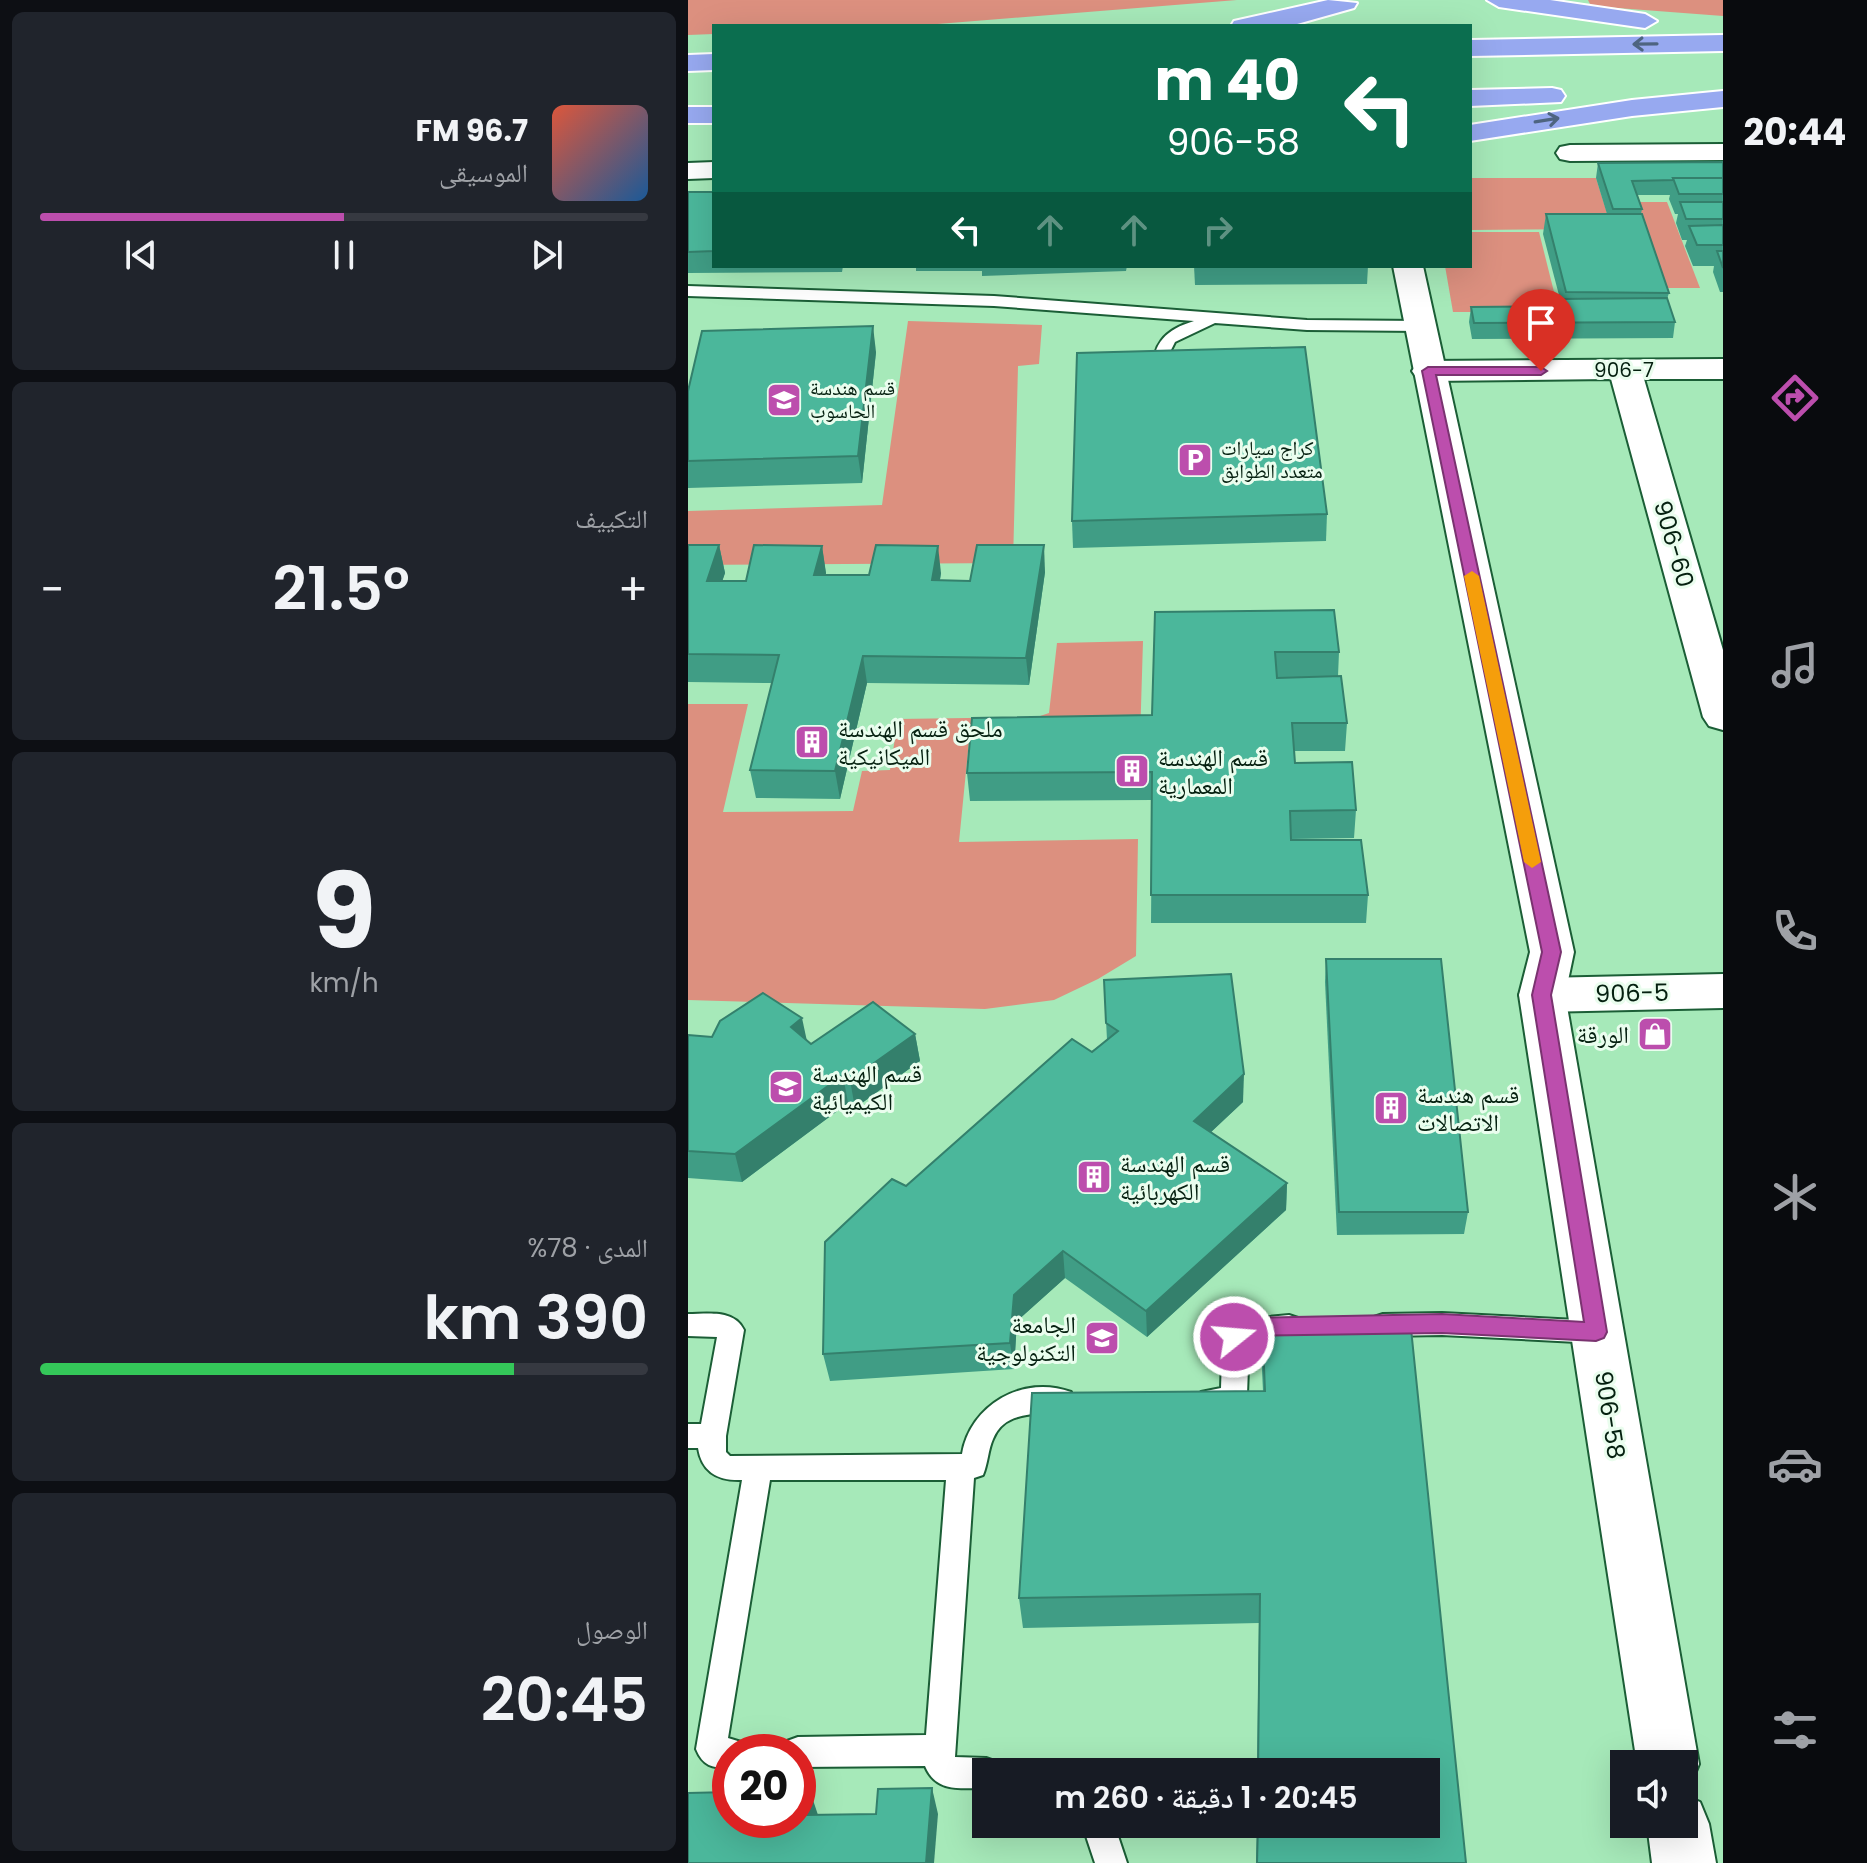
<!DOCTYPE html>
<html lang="ar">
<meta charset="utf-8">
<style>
:root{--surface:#171b24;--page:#20242c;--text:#f1f3f6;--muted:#9ea1a6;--line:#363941;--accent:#bc4ead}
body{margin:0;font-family:Poppins,"Noto Naskh Arabic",sans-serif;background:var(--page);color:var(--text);direction:rtl;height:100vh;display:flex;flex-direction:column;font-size:30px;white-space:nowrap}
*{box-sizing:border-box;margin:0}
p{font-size:26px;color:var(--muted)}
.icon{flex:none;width:44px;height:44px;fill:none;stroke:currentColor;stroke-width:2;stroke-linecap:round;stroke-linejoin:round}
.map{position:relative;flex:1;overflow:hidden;direction:ltr}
.sheet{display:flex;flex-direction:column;gap:12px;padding:12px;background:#0d0f14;width:688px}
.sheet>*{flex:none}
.banner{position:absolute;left:24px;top:24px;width:760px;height:244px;border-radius:0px;box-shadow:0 8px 32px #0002;direction:rtl;background:#0b6e4f;color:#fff;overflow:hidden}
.buttons{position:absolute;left:922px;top:1750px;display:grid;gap:16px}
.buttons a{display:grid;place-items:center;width:88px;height:88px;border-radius:0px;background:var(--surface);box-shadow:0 8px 32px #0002;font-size:40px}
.speed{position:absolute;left:24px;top:1734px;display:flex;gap:16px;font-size:40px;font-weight:700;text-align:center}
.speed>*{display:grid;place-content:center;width:104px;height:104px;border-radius:50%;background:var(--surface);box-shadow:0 8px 32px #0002;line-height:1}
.speed .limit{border:12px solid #d22;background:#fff;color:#111}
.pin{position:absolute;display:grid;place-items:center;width:68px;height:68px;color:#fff;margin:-82px -34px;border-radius:50% 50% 50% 0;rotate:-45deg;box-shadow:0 0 8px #0007}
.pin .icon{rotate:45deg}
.me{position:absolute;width:88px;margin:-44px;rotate:73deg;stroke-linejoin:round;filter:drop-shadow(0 0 6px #0008)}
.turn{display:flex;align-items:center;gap:28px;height:168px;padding:0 40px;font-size:36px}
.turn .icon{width:104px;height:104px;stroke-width:2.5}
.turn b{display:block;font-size:56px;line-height:68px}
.lanes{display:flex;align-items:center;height:76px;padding:0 40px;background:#0003;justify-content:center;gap:40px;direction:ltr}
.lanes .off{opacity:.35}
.big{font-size:60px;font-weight:600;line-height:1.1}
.sheet .tile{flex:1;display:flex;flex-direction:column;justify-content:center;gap:12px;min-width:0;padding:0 28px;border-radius:12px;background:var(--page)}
.sheet .dial{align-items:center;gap:0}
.dial b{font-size:104px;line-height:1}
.song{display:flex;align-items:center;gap:24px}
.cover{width:96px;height:96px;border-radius:12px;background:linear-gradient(135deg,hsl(10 70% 55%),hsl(210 70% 35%))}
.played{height:8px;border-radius:4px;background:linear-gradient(90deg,var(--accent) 50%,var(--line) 50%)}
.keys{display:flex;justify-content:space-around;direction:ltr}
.heat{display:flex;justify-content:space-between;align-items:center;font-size:44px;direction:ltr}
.charge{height:12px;border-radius:6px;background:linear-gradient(90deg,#34c759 78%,var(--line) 0)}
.trip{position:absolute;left:284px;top:1758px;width:468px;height:80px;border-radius:0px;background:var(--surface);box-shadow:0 8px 32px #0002;font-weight:600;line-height:80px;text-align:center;direction:rtl}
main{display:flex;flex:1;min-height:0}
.dock{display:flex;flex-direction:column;width:144px;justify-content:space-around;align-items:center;background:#090b0e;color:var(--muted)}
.dock .icon{width:56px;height:56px}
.dock .current{color:var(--accent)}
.dock b{font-size:36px;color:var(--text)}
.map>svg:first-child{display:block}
.green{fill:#dc907f}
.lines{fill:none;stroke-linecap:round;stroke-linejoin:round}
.service-casing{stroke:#1b5e36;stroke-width:4}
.minor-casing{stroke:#1b5e36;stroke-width:4}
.tertiary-casing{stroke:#1b5e36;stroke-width:4}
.motorway-casing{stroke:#fff;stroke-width:4}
.service{fill:#fff;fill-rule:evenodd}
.minor{fill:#fff;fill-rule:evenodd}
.tertiary{fill:#fff;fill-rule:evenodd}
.motorway{fill:#97a9f0;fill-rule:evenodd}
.wall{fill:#409d85}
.shaded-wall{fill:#34806c}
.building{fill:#4bb79b;stroke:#34806c;stroke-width:2}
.oneway{stroke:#4e6480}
.route{fill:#bc4ead;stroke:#7a3370;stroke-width:2}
.slow{fill:#f59e0b}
.labels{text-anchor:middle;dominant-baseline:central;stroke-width:6;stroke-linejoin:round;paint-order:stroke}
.far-street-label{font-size:20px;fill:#052010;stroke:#eafdee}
.far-poi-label{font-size:20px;fill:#052010;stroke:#eafdee;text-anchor:start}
.street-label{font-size:24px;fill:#052010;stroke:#eafdee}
.poi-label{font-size:24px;fill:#052010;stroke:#eafdee;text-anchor:start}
</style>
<main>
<nav class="dock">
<b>20:44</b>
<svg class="icon current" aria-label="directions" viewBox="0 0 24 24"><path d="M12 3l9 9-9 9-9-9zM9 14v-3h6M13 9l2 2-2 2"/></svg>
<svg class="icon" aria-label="music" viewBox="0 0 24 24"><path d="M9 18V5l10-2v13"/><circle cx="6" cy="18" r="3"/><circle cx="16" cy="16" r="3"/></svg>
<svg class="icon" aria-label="phone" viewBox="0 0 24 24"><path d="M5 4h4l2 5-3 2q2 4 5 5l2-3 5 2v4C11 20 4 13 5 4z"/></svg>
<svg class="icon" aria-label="climate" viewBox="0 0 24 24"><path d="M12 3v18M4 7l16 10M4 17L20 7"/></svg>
<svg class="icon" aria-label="car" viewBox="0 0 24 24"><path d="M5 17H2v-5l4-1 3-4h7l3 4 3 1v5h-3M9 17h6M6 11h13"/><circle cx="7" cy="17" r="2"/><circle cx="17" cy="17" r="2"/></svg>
<svg class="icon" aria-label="filters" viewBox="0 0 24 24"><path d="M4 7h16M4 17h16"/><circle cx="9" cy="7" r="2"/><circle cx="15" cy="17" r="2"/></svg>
</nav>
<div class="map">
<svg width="1035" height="1863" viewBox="0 0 1035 1863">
<rect width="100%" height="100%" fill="#a6e9b9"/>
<g class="green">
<path d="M0 0H549L225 26H26V34L0 35Z"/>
<path d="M900 0H1035V16L903 6Z"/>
<path d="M782 178H908L924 229 782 230Z"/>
<path d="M944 202H979L1012 288H972Z"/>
<path d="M782 232H851L871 312H765L757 266H782Z"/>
<path d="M220 321 354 325 351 364 330 366 325 563 0 565V511L194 505Z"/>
<path d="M455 641 452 740 281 741 271 842 450 839 448 956 410 979 366 1000 297 1009 0 1000V704H60L35 812 165 811 174 771 202 770 210 719 349 717 361 713 369 643Z"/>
</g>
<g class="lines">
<g class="service-casing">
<g id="service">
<path d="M0 286 306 296 619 320 733 321 741 326 733 331 619 330 527 323 487 342 481 354V377L473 382 465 377C463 345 476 330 506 321L306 306 0 296Z"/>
<path d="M754 1313 908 1321 917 1324 921 1332 917 1340 908 1343 754 1335 695 1336 686 1333 682 1325 686 1317 695 1314Z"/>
<path d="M0 1314C20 1314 46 1309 56 1330L38 1436V1452L42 1456 274 1454C282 1406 334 1374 383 1392L386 1400 383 1408C357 1418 318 1406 305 1439 300 1450 300 1463 295 1475L286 1478 267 1757 298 1758 309 1762 313 1772H298V1788C272 1788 248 1793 237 1766L110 1767V1752H95L99 1741 110 1737 238 1735 258 1480H82L40 1738 53 1742 57 1752H42V1768C24 1768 15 1766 8 1749L54 1480C31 1481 14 1473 10 1448H0V1424H13L29 1337 0 1336Z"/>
<path d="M601 1315 610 1318 614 1326 610 1334 561 1339 559 1395C550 1414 532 1415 513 1408L510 1400 513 1392 533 1388 535 1329 539 1321Z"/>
<path d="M394 1824H426L439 1863H407Z"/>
</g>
</g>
<g class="minor-casing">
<g id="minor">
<path d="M1035 144V160L882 161 872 159 868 153 872 147 882 145Z"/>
<path d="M26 162V178L0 179V163Z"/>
<path d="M1035 359V379H956L1035 650V730L1021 726 1015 717 923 379 740 381 729 378 724 371 729 364 740 361Z"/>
<path d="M1035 974V1008L854 1012 838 1007 831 995 838 983 854 978Z"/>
</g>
</g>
<g class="tertiary-casing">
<g id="tertiary">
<path d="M705 266H735L886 952 877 995 1011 1764 1002 1786 996 1788V1764H949L831 995 842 952Z"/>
<path d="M996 1795 1012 1802 1021 1824 1028 1863H964L959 1824H996Z"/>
</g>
</g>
<g class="motorway-casing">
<g id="motorway">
<path d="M640 0 669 3 666 8 602 26H543L546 21Z"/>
<path d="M799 0H862L957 14 969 21 957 28 811 7Z"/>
<path d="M1035 35V51L782 56V40Z"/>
<path d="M26 54V70L0 71V55Z"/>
<path d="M864 88 873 90 877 96 873 102 782 106V90Z"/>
<path d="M1035 91V107L944 116 782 141V125L944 100Z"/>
<rect x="0" y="107" width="26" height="16"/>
</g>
</g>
<use href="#service" class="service"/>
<use href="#minor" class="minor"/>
<use href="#tertiary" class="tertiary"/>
<use href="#motorway" class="motorway"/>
</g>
<g class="wall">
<path d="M1035 162V292H1032L1025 272 1026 266H1005L997 246 999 240H994L988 223 990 214H987L981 199 982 195H949L954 209 953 214 981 293 979 299 987 322 985 338 784 339 781 322 783 307 870 306V299H872L855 234 858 214H919L908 178 910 163Z"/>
<path d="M0 192H26V266H155L154 272 0 273Z"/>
<path d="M228 266H439L438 271 294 276V271H228Z"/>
<path d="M506 266H680L679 284 507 285Z"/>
<path d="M188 352 174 483 0 488V391Z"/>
<path d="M639 514 638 541 385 548 384 521Z"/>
<path d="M0 545H31L37 573 34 581H58L134 546 138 575H181L253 573 252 580 282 581 357 572 341 685 179 683 152 799 68 798 62 770 84 683 0 682Z"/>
<path d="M467 612 651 652 650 676 659 723 657 751H606L607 763 668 810 666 838 603 839V840L680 895 678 923H463L464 800 282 801 279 773 464 715Z"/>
<path d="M638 959 780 1212 776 1234 649 1235 637 982Z"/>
<path d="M416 980 555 1102 523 1132 599 1183 598 1210 459 1337 377 1278 329 1321 326 1369 142 1381 135 1354 218 1186 419 1040Z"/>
<path d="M227 1034 232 1061 167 1108 160 1103 54 1182 0 1178V1035L24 1037 119 1040 123 1044Z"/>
<path d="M574 1318 778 1863H568L569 1824H738V1772H569L571 1623 335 1628 331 1598 575 1391 573 1350Z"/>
</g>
<g class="shaded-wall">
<path d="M185 326 188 352 174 483 170 456Z"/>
<path d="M31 545 37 573 25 609 19 581Z"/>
<path d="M356 545 357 572 341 685 338 658Z"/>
<path d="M134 546 138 573 130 602 126 575Z"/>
<path d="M250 546 253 573 247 607 244 580Z"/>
<path d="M175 656 179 683 152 799 147 771Z"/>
<path d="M114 1018 120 1046 103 1027Z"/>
<path d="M227 1034 232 1061 167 1108 162 1080Z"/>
<path d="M556 1074 555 1102 506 1148V1121Z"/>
<path d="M155 1075 160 1103 54 1182 47 1154Z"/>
<path d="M599 1183 598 1210 459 1337 458 1311Z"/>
<path d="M375 1251 377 1278 329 1321 326 1369 322 1343 326 1295Z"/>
<path d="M244 1788 250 1814 246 1863H238Z"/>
<path d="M122 1791 131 1818 118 1815Z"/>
</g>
<g class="building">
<path d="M1035 162V178H985L986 180 944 181 954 209H925L910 163Z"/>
<path d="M985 178H1035V194H991Z"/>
<path d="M0 192H26V251L0 252Z"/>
<path d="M992 202H1035V219H998Z"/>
<path d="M858 214H954L981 293 878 292Z"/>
<path d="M1035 225V245H1009L1001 226Z"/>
<path d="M1029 251H1035V268Z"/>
<path d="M979 298 987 322 786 323 783 307 872 306 870 299Z"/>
<path d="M185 326 170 456 0 461V391L14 331Z"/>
<path d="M617 347 639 514 384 521 389 353Z"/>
<path d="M0 545H31L19 581H58L66 545 134 546 126 575H181L188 545 250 546 244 580 282 581 289 545H356L338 658 175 656 147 771 62 770 91 655 0 654Z"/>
<path d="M646 610 651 652H587L589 678 653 676 659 723H604L607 763 664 762 668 810 602 811 603 840H673L680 895H463L464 772 279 773 284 718 464 715 467 612Z"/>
<path d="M638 959H753L780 1212H651Z"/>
<path d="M543 974 556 1074 506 1121 599 1183 458 1311 375 1251 326 1295 322 1343 135 1354 137 1242 204 1179 218 1186 384 1039 404 1052 430 1031 418 1023 416 980Z"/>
<path d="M75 993 114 1018 103 1027 123 1044 185 1002 227 1034 162 1080 155 1075 47 1154 0 1151V1035L24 1037 32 1021Z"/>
<path d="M574 1318 722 1319 778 1863H569L570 1824H738V1772H570L572 1594 331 1598 344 1393 577 1391Z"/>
<path d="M244 1788 238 1863H0V1793L42 1792V1820H110V1791H122L118 1815 188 1814 190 1789Z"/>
</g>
<defs><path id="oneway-shaft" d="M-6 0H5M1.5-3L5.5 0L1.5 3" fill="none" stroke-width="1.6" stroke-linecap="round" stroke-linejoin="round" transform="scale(2)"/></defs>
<g class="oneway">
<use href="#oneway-shaft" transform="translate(957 44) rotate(179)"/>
<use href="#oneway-shaft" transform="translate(859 120) rotate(-9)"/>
</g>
<path class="route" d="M740 367H853L859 371 853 375H748L873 952 863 995 919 1332 916 1338 908 1341 754 1333 556 1336 553 1343H538L535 1337 538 1324 552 1318 754 1314 896 1322 844 995 854 952 734 371Z"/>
<path class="slow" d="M784 571 791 576 853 862 844 868 836 862 776 576Z"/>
<defs>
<g id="university-square" transform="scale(1.8)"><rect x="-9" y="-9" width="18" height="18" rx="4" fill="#bc4ead" stroke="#eafdee"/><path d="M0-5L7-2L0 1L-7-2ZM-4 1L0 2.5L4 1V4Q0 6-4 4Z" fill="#fff"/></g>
<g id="parking-square" transform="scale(1.8)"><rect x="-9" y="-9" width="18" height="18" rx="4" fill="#bc4ead" stroke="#eafdee"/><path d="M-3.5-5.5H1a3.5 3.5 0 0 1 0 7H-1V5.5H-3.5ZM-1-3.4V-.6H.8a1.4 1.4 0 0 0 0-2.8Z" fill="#fff"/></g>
<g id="building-square" transform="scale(1.8)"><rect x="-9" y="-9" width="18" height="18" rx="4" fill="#bc4ead" stroke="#eafdee"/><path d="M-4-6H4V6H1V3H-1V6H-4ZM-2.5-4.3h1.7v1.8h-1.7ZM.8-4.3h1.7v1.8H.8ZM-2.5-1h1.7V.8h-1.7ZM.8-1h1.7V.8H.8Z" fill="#fff"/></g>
<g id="shop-square" transform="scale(1.8)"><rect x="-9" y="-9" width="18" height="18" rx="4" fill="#bc4ead" stroke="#eafdee"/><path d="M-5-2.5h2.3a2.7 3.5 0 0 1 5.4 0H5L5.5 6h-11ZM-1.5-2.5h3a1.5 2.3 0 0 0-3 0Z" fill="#fff"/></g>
</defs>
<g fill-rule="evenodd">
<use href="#university-square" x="96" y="400"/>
<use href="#parking-square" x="507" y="460"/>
<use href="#building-square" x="124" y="742"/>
<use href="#building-square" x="444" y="771"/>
<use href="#shop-square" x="967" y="1034"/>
<use href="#university-square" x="98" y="1087"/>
<use href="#building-square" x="703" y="1108"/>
<use href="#building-square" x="406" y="1177"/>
<use href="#university-square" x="414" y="1338"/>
</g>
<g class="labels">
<g class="far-street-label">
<text x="936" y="370">906-7</text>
</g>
<g class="far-poi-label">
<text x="122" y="388">قسم هندسة<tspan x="122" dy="23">الحاسوب</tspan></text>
<text x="533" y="448">كراج سيارات<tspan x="533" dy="23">متعدد الطوابق</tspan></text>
</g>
<g class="street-label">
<text transform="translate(986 544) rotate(74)">906-60</text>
<text transform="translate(944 993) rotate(-1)">906-5</text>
<text transform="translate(922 1415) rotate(81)">906-58</text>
</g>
<g class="poi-label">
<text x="150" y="728">ملحق قسم الهندسة<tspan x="150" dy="28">الميكانيكية</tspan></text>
<text x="470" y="757">قسم الهندسة<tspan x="470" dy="28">المعمارية</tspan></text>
<text x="941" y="1034" text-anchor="end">الورقة</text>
<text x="124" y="1073">قسم الهندسة<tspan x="124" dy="28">الكيميائية</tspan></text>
<text x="729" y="1094">قسم هندسة<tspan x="729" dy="28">الاتصالات</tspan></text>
<text x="432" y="1163">قسم الهندسة<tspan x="432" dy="28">الكهربائية</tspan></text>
<text x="388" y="1324" text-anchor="end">الجامعة<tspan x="388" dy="28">التكنولوجية</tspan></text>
</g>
</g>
</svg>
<div class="buttons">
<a><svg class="icon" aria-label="sound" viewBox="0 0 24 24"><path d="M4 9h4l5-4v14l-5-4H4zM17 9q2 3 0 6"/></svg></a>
</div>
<div class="speed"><div class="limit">20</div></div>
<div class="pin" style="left:853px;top:371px;background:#d93025"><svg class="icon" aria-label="arrive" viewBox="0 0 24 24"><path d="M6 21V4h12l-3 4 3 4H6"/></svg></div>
<svg class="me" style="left:546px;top:1337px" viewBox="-20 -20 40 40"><circle r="17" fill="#bc4ead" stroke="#fff" stroke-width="3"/><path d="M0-11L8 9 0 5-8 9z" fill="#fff"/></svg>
<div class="trip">20:45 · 1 دقيقة · 260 m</div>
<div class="banner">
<div class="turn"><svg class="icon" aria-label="left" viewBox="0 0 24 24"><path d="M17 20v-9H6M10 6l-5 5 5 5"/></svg><div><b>40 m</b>906-58</div></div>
<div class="lanes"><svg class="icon" aria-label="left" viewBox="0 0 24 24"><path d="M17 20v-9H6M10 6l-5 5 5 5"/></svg><svg class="icon off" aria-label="ahead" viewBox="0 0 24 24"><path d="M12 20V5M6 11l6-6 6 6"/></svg><svg class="icon off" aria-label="ahead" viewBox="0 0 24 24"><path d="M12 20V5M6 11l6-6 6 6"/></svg><svg class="icon off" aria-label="right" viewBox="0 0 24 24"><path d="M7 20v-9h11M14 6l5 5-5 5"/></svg></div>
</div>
</div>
<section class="sheet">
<div class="tile">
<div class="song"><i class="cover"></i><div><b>96.7 FM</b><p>الموسيقى</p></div></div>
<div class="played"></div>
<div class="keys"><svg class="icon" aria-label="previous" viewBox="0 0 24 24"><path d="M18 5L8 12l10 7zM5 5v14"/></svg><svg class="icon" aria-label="pause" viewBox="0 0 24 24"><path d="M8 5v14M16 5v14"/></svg><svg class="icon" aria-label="next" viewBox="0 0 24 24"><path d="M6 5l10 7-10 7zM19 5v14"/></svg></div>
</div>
<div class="tile"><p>التكييف</p>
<div class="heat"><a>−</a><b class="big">21.5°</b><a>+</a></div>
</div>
<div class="tile dial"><b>9</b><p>km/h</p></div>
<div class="tile"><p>المدى · 78%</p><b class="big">390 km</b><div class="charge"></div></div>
<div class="tile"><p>الوصول</p><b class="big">20:45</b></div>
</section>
</main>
